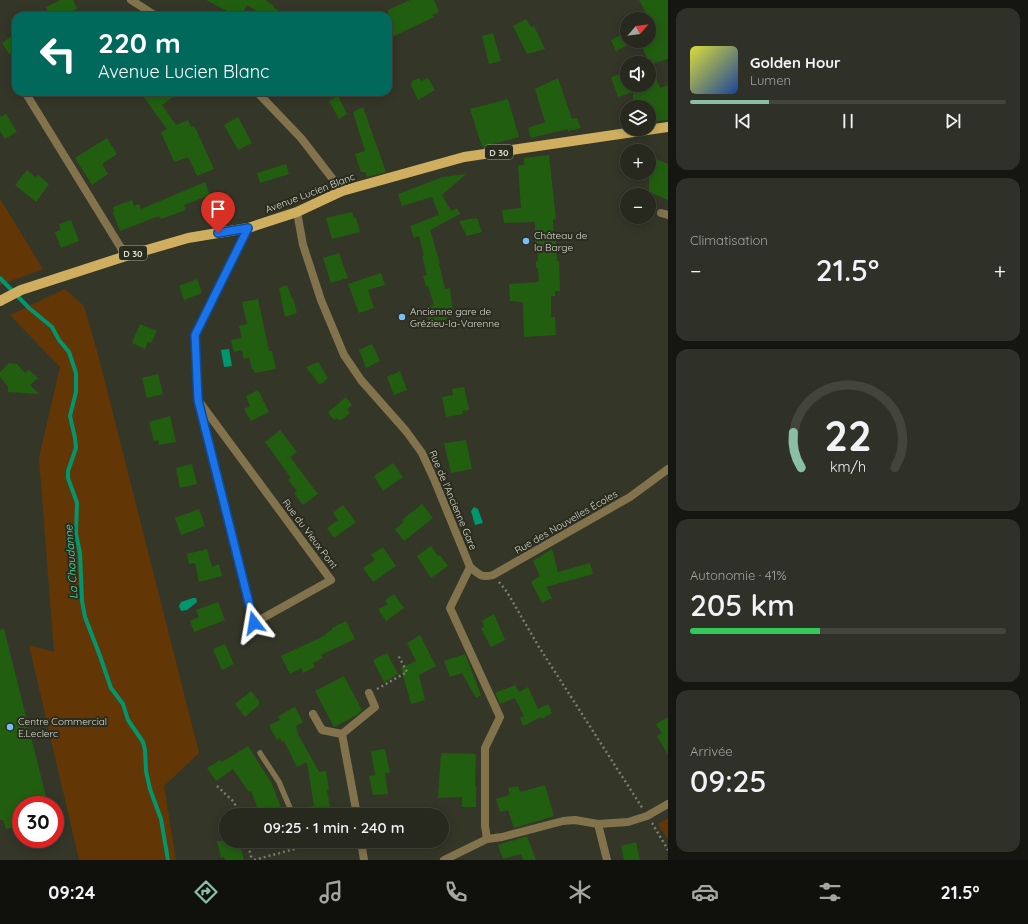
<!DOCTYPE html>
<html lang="fr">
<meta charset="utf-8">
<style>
:root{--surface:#27281e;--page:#2f3027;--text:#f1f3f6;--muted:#a4a6a4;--line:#43443c;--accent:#8abfa5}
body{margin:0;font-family:Quicksand,sans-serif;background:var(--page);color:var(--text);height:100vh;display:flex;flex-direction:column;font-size:15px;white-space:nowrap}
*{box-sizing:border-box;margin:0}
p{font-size:13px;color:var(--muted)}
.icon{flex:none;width:22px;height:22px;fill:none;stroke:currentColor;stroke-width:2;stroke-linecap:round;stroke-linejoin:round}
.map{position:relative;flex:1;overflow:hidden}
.drawer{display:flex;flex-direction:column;gap:8px;padding:8px;background:#151610;width:360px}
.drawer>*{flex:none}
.top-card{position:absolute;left:12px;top:12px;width:380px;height:84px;border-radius:12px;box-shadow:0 2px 10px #0003,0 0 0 1px var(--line);background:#00695c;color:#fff;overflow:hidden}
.needle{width:26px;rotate:62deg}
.tools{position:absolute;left:620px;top:12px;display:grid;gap:8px}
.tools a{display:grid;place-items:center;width:36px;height:36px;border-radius:50%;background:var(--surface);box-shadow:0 2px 10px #0003,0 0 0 1px var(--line);font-size:20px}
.speed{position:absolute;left:12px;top:796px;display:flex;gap:8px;font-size:20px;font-weight:700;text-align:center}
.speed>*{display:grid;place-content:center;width:52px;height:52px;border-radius:50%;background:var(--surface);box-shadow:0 2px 10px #0003,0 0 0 1px var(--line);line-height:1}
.speed .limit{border:6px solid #d22;background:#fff;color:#111}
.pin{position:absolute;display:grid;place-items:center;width:34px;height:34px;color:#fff;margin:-41px -17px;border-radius:50% 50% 50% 0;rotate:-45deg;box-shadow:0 0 4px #0007}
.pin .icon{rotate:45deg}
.me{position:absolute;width:44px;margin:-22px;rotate:346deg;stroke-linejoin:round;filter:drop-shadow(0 0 3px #0008)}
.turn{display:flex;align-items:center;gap:14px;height:84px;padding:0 20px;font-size:18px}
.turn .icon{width:52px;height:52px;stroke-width:2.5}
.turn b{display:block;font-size:28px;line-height:34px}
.big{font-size:30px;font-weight:600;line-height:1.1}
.drawer .card{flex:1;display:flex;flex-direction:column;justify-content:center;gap:6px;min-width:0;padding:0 14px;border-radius:12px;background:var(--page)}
.drawer .dial{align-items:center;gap:0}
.dial svg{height:104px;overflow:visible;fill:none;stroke:var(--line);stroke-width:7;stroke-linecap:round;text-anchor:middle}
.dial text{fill:var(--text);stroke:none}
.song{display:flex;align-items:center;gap:12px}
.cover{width:48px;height:48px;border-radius:6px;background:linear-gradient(135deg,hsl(60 70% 55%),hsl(220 70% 35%))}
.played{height:4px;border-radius:2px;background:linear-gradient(90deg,var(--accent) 25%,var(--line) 25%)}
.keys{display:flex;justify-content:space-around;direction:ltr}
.heat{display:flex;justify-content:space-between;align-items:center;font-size:22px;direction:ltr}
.charge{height:6px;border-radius:3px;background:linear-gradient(90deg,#34c759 41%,var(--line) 0)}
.trip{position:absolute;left:219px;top:808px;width:230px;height:40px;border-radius:20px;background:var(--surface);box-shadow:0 2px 10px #0003,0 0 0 1px var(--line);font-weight:600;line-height:40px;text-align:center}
.tab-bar{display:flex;height:64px;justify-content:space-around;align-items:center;background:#10100c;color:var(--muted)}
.tab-bar .icon{width:28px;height:28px}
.tab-bar .current{color:var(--accent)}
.tab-bar b{font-size:18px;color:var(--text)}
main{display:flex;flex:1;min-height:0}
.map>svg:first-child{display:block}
.green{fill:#633705}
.water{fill:#01976e}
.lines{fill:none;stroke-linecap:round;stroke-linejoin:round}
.stream{stroke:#01976e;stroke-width:4}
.building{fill:#225e10}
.path{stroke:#7b7d71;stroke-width:2.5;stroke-dasharray:2 3;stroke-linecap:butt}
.service{stroke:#82734d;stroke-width:5.5}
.minor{stroke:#82734d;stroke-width:8}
.primary{stroke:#cfaf5f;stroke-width:10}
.route-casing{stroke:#114b97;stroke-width:10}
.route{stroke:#1a73e8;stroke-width:7}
.poi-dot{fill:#77c0f7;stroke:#2a2c1e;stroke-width:1.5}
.labels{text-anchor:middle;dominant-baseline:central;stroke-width:4;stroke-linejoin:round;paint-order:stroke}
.shield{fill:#2a2c1e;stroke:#a5a69d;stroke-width:1}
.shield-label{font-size:9px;font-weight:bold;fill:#dadbd3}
.street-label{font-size:10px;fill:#dadbd3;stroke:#2a2c1e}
.poi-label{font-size:10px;fill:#dadbd3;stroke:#2a2c1e;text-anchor:start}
.water-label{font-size:11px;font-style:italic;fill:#47e9b1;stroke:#2a2c1e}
</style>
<main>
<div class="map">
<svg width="668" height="860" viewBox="0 0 668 860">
<rect width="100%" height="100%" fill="#343628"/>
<g class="green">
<path d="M0 199 43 269 0 285Z"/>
<path d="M65 289 84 306 99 358 199 753 164 786 176 860H79L29 645 54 652 39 458 60 367 10 315Z"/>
<path d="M668 818V840L658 824Z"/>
</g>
<g class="water">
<path d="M229 349 232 366 224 367 221 350Z"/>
<path d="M474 507 478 509 483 523 475 525 471 511Z"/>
<path d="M193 598H196L197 602 187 610 181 611 179 606 181 602Z"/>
</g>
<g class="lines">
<path class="stream" d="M0 278 29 308 52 327 59 340 69 352 76 373V392L70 416 75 438 76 448 68 471V478L77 503 76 534 80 553 82 601 85 617 100 656 111 688 123 704 128 720 143 742 145 750 146 771 150 789 161 819 168 860"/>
</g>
<g class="building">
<path d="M61 0H73L77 9 62 16H49L46 7Z"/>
<path d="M206 0H265L274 6 273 7 287 16H264L247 5 241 16H224L227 11Z"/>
<path d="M410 0H434L439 12 432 15 434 17 388 39V10Z"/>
<path d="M639 0H668V59L651 64 660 88 668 85V120L649 122V107H633V92L618 97 611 77 627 72V85H649V62L639 41H649V19Z"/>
<path d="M526 19 531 27 534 26 545 49 527 54 513 26Z"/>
<path d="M16 33V50L9 54 2 43Z"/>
<path d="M493 33 501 61 489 64 482 36Z"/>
<path d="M623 34 628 45 616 51 611 40Z"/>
<path d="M419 78 421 81 428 78 435 90 418 100 411 85 412 81Z"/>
<path d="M558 78 572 119 577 118 581 128 568 131V129L531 138 528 128 545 122 535 89Z"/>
<path d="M140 92H180L162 105 176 125 188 120 191 127 194 126 195 127 214 169 197 176 188 157 174 162 161 132 167 129Z"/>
<path d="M338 96 347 114 339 119 329 101Z"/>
<path d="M508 99 519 137 482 147 470 109Z"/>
<path d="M363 107 386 172 367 177 365 172H361L355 154 365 151 353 112Z"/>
<path d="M6 114 17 132 5 139 0 131V117Z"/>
<path d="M238 117 252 143 238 150 224 125Z"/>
<path d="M107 138 117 154 102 164 108 174 92 185 75 158Z"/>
<path d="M549 155 556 219 553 220 554 240H556L557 261H559L560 291H555V296H551V317H555L556 335 524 337 523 302 510 301 509 284 539 282 538 269 536 267V262L538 259 537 243 535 242V222L504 223 502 210 521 208 518 166 524 165V158Z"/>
<path d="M649 156 668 164V200L649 192Z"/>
<path d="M286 164 289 174 260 183 257 173Z"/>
<path d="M27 170 35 177 38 175 49 184 36 202 15 185Z"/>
<path d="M466 174 442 195 451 211 457 208 460 214 430 230 440 264H439L445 289 450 288 453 314 446 316 447 319 429 324 425 307 434 305 428 286 426 287 423 276 427 275 422 256H424L419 236 414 238 410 226 439 215 432 197 402 206 398 194 443 177Z"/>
<path d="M205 182 210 195 184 205 186 210 161 219 159 216 120 231 113 213 114 212 113 207 132 200 134 206 139 204 141 209Z"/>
<path d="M352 212 354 218H356L360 232 332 239 326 218Z"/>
<path d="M477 218 482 232 467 236 459 221Z"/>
<path d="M71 220 79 241 61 248 55 232 61 230 59 224Z"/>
<path d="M339 253 348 278 331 283 323 258Z"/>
<path d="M381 273 385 285 368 290 374 308 359 313 348 284Z"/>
<path d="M197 279 202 293 184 300 179 286Z"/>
<path d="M287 285 292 299 293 298 297 313 285 317 279 288Z"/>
<path d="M258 299 269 351H272L276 369 255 373 253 369H252L249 357 244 359 242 350 234 352 231 340 242 338 239 326 247 324 242 302Z"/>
<path d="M140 324 157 331 151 343 148 342 145 349 132 343Z"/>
<path d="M372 344 380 361 366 368 359 350Z"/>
<path d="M318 362 328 378 320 385 306 367Z"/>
<path d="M9 363 17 364 25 373 29 370 38 378 30 385 39 394 8 392V386L0 377V372Z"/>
<path d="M400 371 407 390 394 395 387 377Z"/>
<path d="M158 374 163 394 147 398 142 378Z"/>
<path d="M464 387 469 410 462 411 463 414 446 417 442 397 453 395 452 389Z"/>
<path d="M258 390 269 412 251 421 244 409 250 406 246 396Z"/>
<path d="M346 397 352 405 347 409 350 413 340 421 337 418 334 420 328 412Z"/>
<path d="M170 416 176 442 159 445 158 440 154 441 149 422Z"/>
<path d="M280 430 297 452 290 457 318 494 303 505 294 493 297 491 288 480 291 478 265 442Z"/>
<path d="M466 440 472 469 451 473 444 443Z"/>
<path d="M393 463 403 477 383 491 374 476Z"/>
<path d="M192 464 197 484 180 488 176 468Z"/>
<path d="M422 504 433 518 404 541 395 529 404 522 402 520Z"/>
<path d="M343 505 356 522 334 538 327 528 338 520 333 513Z"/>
<path d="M199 509 205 526 181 535 175 518Z"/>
<path d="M431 546 438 556 440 555 448 566 431 578 417 556Z"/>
<path d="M383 547 396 566 373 582 363 568 375 560 371 555Z"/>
<path d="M207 549 212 567 219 564 222 576 199 582 195 563 189 564 187 554Z"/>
<path d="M552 549 558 572 590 563 593 574 546 587 552 598 542 603 531 582 540 576 533 561Z"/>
<path d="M394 594 404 608 386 621 378 609 388 604 385 600Z"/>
<path d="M218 602 225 620 194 632 190 621 199 617 196 610Z"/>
<path d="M494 614 505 640 491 647 481 628 484 627 482 621Z"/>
<path d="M346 621 355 639 321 655 323 658 313 663 315 667 303 673 301 668 290 674 281 656 326 635 325 634 332 630V628Z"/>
<path d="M4 629 48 805H21V826L6 829 3 820H0V630Z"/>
<path d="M420 635 436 666 419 675 425 700 411 704 401 668 416 661 407 643Z"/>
<path d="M225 644 234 664 222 670 213 649Z"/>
<path d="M387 653 398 674 384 682 373 660Z"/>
<path d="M465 654 481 695 476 698 462 673 450 677 444 661Z"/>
<path d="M344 676 362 710 357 715 334 727 315 691Z"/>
<path d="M515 685 519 692 528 687 538 709 548 704 552 713 542 719 541 717 523 726 520 718 524 716 515 698 500 704 495 693Z"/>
<path d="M251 691 259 701V705L245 717 235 704Z"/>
<path d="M295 707 303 722 296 726 298 734 319 772 326 771 329 790H327L331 814H328V815H297L295 809 314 806 307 762 297 767 284 741 282 742 280 738 277 740 269 725 280 720 278 716Z"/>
<path d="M668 717V755L657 736 662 733 656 724Z"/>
<path d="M248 746 271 782 284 815H260L251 791 249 792 233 769 216 781 207 768 220 760 222 762Z"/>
<path d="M385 749 390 773H385L388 794 373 795 369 776 375 775 371 751Z"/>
<path d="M441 753 476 754 475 786H476V807H462V797L438 798Z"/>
<path d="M545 785 554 816 514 828 508 810 500 812 496 799 510 795 508 788 518 786 520 792Z"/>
<path d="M527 836 536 860H523L521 854 503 859 498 845Z"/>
<path d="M217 841H239L244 860H225L224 857 221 858Z"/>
<path d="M636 842 640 860H624L621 846Z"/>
</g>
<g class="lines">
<g class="path">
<path d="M499 582 507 592 539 647 643 809"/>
<path d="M377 689 407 672 398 655"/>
<path d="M217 786 234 802 239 815"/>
<path d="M652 823 668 850"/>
<path d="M247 841 252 860"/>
<path d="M254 860 298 848"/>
</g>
<g class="service">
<path d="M260 753 279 782 293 815"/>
<path d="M304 841 306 846 324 841"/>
</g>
<g class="minor">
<path d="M131 0 156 16"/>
<path d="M25 92 126 256"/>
<path d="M257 92 301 138 342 191"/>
<path d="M297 212 303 245 321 300 344 355 361 380 406 431 422 453 434 479 470 567C479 575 482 578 493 575L630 497 668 469"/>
<path d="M661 213 668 215"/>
<path d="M198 400 331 580 254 623 198 400 195 335 248 228"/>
<path d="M470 567 450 608 500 717 485 748V826L487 839"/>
<path d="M313 714 322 730 342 734"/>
<path d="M357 815 342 734 375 707 369 693"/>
<path d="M598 824 607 860"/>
<path d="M361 841 364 860"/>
<path d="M444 860 487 839 502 837 563 821 575 820 598 824 628 822 647 816 668 804"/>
</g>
<path class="primary" d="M0 301 21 290 126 256 188 238 248 228 297 212 342 191 464 157 668 127"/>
</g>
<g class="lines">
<g class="route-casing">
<path id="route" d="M218 233 248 228 195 335 198 400 254 623"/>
</g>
<use href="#route" class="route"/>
</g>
<g class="poi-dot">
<circle cx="526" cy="241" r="4"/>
<circle cx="402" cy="317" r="4"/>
<circle cx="10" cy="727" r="4"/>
</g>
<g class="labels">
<g class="shield">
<rect x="485" y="145" width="28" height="14" rx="3"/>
<rect x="119" y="246" width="28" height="14" rx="3"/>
</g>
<g class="shield-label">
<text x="499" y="152">D 30</text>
<text x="133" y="253">D 30</text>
</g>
<g class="street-label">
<text transform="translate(310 193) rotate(-21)">Avenue Lucien Blanc</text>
<text transform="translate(453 500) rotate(67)">Rue de l'Ancienne Gare</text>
<text transform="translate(566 522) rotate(-30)">Rue des Nouvelles Écoles</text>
<text transform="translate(310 534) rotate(53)">Rue du Vieux Pont</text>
</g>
<g class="poi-label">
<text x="534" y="235">Château de<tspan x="534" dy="12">la Barge</tspan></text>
<text x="410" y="311">Ancienne gare de<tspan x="410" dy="12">Grézieu-la-Varenne</tspan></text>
<text x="18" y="721">Centre Commercial<tspan x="18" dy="12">E.Leclerc</tspan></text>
</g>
<g class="water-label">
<text transform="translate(71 562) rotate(-94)">La Chaudanne</text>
</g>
</g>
</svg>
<div class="tools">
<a><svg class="needle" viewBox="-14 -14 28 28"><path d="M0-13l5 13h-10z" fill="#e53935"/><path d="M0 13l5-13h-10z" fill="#a4a6a4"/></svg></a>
<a><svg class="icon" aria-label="sound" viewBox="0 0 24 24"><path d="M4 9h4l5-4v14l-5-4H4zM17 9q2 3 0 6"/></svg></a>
<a><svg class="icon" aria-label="layers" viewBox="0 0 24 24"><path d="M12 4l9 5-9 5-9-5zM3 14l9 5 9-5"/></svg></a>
<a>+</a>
<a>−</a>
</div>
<div class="speed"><div class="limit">30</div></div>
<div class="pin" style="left:218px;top:233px;background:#d93025"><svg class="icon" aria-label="arrive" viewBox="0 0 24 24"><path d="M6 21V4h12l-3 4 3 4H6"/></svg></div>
<svg class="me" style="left:254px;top:623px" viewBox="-20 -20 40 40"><path d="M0-17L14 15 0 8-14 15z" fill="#1a73e8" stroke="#fff" stroke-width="4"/></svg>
<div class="trip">09:25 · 1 min · 240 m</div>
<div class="top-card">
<div class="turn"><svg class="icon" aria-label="left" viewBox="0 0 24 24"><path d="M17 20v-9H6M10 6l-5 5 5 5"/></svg><div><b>220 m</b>Avenue Lucien Blanc</div></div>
</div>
</div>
<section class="drawer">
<div class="card">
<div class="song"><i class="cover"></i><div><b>Golden Hour</b><p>Lumen</p></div></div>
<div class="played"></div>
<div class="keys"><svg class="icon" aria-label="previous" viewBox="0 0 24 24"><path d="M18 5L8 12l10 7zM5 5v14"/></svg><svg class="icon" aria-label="pause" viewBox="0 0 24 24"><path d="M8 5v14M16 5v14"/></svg><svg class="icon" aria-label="next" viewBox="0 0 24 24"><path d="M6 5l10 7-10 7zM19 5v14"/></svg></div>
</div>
<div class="card"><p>Climatisation</p>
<div class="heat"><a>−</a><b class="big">21.5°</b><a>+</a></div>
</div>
<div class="card dial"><svg viewBox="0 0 100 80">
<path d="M14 69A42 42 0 1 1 86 69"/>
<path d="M14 69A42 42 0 0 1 8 42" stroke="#8abfa5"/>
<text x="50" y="56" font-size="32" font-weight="700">22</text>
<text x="50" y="72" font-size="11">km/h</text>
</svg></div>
<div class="card"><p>Autonomie · 41%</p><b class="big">205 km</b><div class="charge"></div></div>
<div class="card"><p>Arrivée</p><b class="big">09:25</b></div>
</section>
</main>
<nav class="tab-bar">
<b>09:24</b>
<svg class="icon current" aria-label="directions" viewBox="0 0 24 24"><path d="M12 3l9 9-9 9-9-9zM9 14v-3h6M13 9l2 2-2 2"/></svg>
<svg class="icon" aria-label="music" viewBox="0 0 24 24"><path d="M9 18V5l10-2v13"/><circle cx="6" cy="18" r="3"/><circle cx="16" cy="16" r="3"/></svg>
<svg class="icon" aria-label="phone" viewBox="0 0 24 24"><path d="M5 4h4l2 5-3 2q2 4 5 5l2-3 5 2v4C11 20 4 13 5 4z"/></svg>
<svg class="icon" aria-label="climate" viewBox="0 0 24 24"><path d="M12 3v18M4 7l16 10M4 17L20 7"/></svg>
<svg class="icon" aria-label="car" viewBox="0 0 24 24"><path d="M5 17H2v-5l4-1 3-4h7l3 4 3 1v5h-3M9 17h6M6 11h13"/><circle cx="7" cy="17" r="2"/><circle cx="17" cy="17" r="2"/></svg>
<svg class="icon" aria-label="filters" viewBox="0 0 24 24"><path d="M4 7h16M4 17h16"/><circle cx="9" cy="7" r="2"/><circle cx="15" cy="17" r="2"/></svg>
<b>21.5°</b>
</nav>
